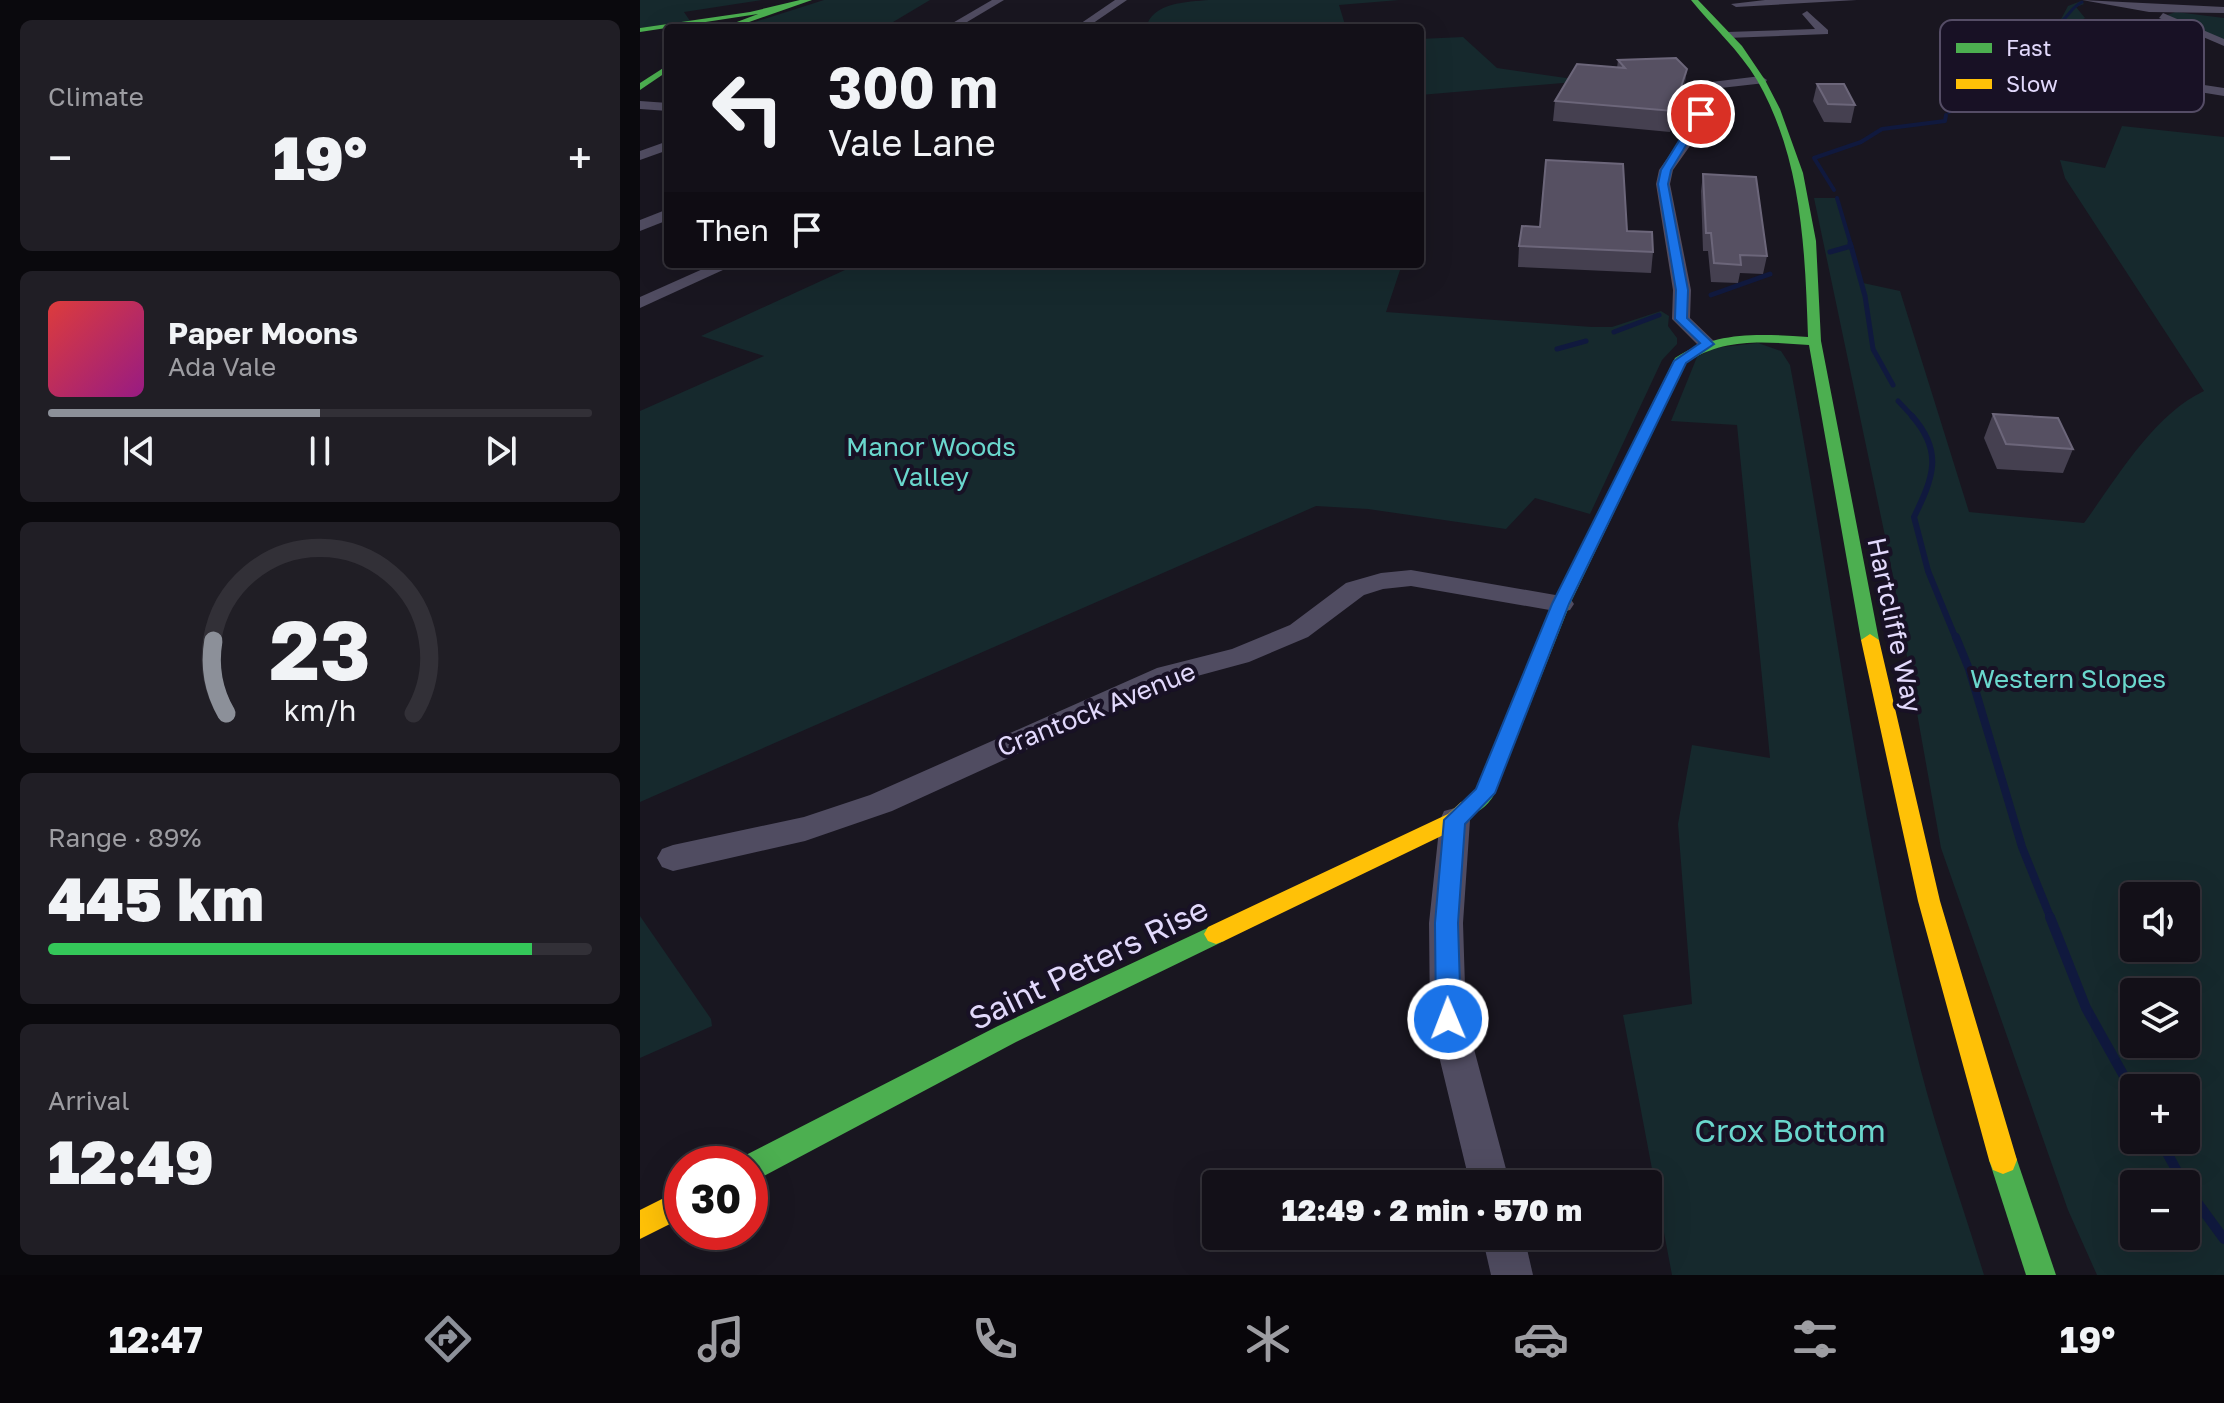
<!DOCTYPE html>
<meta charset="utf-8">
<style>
:root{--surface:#131018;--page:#201e25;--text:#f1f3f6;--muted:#9d9da2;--line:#323037;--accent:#8c9099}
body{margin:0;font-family:"Golos Text",sans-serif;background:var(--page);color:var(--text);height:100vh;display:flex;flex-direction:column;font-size:30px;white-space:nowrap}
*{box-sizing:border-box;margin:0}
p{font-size:26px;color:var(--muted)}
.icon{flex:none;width:44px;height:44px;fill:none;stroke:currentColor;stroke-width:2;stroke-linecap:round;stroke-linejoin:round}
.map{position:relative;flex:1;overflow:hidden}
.side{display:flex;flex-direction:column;gap:20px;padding:20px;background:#0a090d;width:640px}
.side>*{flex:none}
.top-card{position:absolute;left:24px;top:24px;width:760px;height:244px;border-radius:8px;box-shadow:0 8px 32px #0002,0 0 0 2px var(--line);background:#131018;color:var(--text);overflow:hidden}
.buttons{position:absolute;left:1480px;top:882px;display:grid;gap:16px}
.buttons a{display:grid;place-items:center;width:80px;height:80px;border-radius:8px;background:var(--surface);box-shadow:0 8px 32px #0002,0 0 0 2px var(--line);font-size:40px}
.speed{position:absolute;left:24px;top:1146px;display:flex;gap:16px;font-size:40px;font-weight:700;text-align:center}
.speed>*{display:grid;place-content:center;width:104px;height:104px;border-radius:50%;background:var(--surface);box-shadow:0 8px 32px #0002,0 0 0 2px var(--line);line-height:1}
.speed .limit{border:12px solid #d22;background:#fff;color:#111}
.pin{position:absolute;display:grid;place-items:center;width:68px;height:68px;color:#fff;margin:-34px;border:4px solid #fff;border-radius:50%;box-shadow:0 2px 8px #0007}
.me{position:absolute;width:88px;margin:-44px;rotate:359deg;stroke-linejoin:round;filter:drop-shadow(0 0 6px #0008)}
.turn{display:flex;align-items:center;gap:28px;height:168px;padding:0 32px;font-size:36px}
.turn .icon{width:104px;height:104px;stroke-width:2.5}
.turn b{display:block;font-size:56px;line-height:68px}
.then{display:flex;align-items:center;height:76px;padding:0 32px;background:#0003;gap:16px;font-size:30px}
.big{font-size:60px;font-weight:800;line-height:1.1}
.side .card{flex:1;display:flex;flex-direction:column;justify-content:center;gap:12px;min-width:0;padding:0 28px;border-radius:12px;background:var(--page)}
.side .dial{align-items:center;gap:0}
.dial svg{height:208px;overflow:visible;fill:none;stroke:var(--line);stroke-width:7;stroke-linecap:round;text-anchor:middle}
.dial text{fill:var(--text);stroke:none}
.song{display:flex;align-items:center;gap:24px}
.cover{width:96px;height:96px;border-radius:12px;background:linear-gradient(135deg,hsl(0 70% 55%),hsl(310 70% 35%))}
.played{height:8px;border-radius:4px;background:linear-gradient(90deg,var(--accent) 50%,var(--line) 50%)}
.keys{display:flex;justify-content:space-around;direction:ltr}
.heat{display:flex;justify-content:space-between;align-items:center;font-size:44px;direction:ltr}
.charge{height:12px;border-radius:6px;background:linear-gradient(90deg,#34c759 89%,var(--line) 0)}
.trip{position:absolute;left:562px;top:1170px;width:460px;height:80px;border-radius:8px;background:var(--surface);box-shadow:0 8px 32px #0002,0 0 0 2px var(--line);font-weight:800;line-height:80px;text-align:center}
.tab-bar{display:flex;height:128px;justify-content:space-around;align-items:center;background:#08060a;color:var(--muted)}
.tab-bar .icon{width:56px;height:56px}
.tab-bar .on{color:var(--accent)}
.tab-bar b{font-size:36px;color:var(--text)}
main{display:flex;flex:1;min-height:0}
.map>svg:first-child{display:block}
.green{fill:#16292d;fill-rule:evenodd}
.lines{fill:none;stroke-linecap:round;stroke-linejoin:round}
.stream-far5{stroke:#10193e;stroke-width:3}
.stream-far4{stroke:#10193e;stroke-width:4}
.stream-far3{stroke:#10193e;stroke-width:5}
.stream-far2{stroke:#10193e;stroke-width:6}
.stream-far1{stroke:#10193e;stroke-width:8}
.stream{stroke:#10193e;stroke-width:10}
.street{fill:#504c61;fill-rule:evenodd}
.fast{fill:#4caf50;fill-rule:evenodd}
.slow{fill:#ffc107;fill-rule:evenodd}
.wall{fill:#454050}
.shaded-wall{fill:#2c2835}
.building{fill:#565062;stroke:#6c667a;stroke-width:2}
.route{fill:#1a73e8;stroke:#114b97;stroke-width:2}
.labels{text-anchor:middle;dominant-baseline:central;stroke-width:8;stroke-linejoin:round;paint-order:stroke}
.park-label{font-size:26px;fill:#6ad7cd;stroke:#181125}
.street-label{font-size:26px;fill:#e2d9fc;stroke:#181125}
.near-street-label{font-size:32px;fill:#e2d9fc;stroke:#181125}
.near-park-label{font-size:32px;fill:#6ad7cd;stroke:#181125}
.key{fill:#181125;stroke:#554d66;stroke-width:2}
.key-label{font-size:22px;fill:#e2d9fc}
</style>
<main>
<section class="side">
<div class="card"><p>Climate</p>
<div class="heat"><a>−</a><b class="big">19°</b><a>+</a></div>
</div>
<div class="card">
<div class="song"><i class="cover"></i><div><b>Paper Moons</b><p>Ada Vale</p></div></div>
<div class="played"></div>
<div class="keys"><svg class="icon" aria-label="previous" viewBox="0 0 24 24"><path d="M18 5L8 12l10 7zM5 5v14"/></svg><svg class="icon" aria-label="pause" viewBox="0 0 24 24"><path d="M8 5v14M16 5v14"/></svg><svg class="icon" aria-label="next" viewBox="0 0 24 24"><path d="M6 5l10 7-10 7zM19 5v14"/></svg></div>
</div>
<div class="card dial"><svg viewBox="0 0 100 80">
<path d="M14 69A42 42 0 1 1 86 69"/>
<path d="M14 69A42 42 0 0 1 9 41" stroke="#8c9099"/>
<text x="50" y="56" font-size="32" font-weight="700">23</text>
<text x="50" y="72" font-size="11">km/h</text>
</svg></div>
<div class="card"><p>Range · 89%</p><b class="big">445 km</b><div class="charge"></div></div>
<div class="card"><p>Arrival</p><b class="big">12:49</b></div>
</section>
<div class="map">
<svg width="1584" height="1275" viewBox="0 0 1584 1275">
<rect width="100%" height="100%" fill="#191620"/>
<g class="green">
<path d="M0 0H122L44 12 50 21 0 28Z"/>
<path d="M184 0H290L243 28 102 26Z"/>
<path d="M569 0H759L699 5 706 28H506C512 2 547 2 569 0Z"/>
<path d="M1441 1 1444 4 1436 7 1445 18 1414 35 1386 30 1420 21 1428 6Z"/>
<path d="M1536 12 1584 18V40L1527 15Z"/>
<path d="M823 37 857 68 947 81 780 95V39Z"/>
<path d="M1482 126 1584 137V1275H1457L1428 1210 1301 848 1249 555 1174 198H1197L1223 283 1260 291 1329 512 1444 523C1477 478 1513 415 1564 391L1425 178 1420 160 1465 168ZM1494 896H1546V948H1494ZM1494 992H1546V1044H1494ZM1494 1088H1546V1140H1494ZM1494 1184H1546V1236H1494Z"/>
<path d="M218 264H762L746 312 952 327H972L1021 311 1029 316 1028 326 1037 338V344L1022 360 950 514 895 498 866 529 728 509 676 506 0 802V411L124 356 61 336Z"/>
<path d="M1118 343 1141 351 1150 365C1194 598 1221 836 1280 1067 1298 1137 1323 1206 1344 1275H1032L983 1015 1052 1004 1038 824 1052 745 1130 758 1097 425 1031 421 1057 357 1074 348Z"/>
<path d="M0 916 71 1019 72 1026 0 1058Z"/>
</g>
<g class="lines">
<path class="stream-far5" d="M1313 108 1322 100 1353 99 1380 92 1333 75 1320 66C1340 52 1364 35 1388 30 1398 27 1410 28 1419 23 1429 17 1429 9 1442 2"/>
<g class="stream-far4">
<path d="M1309 112 1315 106"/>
<path d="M1194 190 1174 158 1221 142 1242 129 1305 121 1306 115"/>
<path d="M1197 198 1211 245"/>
</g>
<g class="stream-far3">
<path d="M1211 246 1225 296 1233 349 1253 385"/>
<path d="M1190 252 1211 246 1210 243"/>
<path d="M1071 295 1130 274"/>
<path d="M974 332 1019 315"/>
<path d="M917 349 946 341"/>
<path d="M1258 401 1274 418"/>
</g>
<path class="stream-far2" d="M1272 416C1304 452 1293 478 1274 517L1288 571 1316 639"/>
<path class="stream-far1" d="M1316 637 1329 669 1382 847 1411 919"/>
<g class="stream">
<path d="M1410 917 1446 1008 1494 1094"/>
<path d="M1520 1140 1544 1184"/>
<path d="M1546 1187 1584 1239"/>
</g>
<g class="street">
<path d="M352 0H364L317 28H304Z"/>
<path d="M475 0H487L446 28H434Z"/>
<path d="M1217 0 1096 7 1091 4 1125 0Z"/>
<path d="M1442 0 1584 7V13L1509 12Z"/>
<path d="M1167 11 1188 30V34L1087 38 1082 35 1087 32 1175 29 1162 14Z"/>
<path d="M1523 13 1584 39V46L1519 18Z"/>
<path d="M1121 76 1127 80 1125 83 1072 89 1064 126 1033 170 1030 184 1051 290 1050 318 1077 344 1068 350 1061 348 1032 319 1033 290 1016 184 1019 170 1050 126 1063 83Z"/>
<path d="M1551 83 1584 88V96L1547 90V84Z"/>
<path d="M0 101 28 103V111L0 109Z"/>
<path d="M28 141V150L0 160V151Z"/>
<path d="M28 209V220L0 231V220Z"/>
<path d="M74 264H96L0 308V297Z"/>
<path d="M771 570 921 596 930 598 934 604 930 610 921 612 771 586 743 589 724 595 668 637 609 662 535 682 252 811 165 841 33 871 22 867 17 858 22 849 33 845 164 817 230 795 517 668 592 649 650 625 706 583 741 573Z"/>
<path d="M815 808 826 811 830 820 823 923 826 1019 870 1184H830L790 1019 789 923 800 820 804 811Z"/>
<path d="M842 1236H884L893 1275H851Z"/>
</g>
<g class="fast">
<path d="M160 0H172L92 28H81L118 14 0 32V28L110 12Z"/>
<path d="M1051 0H1058L1102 46 1125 80 1140 109 1163 173 1176 241 1181 341 1239 640 1230 646 1221 640 1169 345C1125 342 1084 337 1046 363L930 604 855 793C849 805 835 818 821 814L818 808 837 788 912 604 1035 358C1077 330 1121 334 1168 337 1165 250 1162 158 1117 80 1099 50 1073 27 1051 0Z"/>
<path d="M28 65V71L0 90V83Z"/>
<path d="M576 924 584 927 588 934 584 941 376 1042 120 1178 110 1182V1164H98L100 1158 358 1026Z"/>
<path d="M1363 1146 1373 1150 1377 1160 1416 1275H1386L1349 1160 1353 1150Z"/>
</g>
<g class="slow">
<path d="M1230 634 1239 640 1300 901 1377 1160 1373 1170 1363 1174 1353 1170 1349 1160 1278 901 1221 640Z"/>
<path d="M828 800 835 802 838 808 822 826 584 941 576 944 568 941 564 934 568 927 808 814 821 802Z"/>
<path d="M42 1189V1218L0 1239V1210Z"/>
</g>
</g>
<g class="wall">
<path d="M978 60 1047 69 1044 89 1030 132 913 121 915 101 977 68Z"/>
<path d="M1177 84 1215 105 1211 123 1184 122 1173 101Z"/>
<path d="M1063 174 1127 256 1123 274 1100 273 1098 283 1071 282 1068 251H1063L1061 191Z"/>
<path d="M987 231 1013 252 1011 273 878 267 879 246Z"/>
<path d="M1353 414 1433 449 1423 473 1357 469 1344 438Z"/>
</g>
<path class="shaded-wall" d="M1047 69 1044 89 1030 132 1033 111Z"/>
<g class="building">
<path d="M1036 58 1047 69 1033 111 915 101 937 64 985 68 978 60Z"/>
<path d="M1177 84H1204L1215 105 1188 104Z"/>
<path d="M906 160 983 164 987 231 1012 232 1013 252 879 246 882 226 900 227Z"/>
<path d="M1063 174 1116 177 1127 256 1100 255 1101 265 1074 263 1071 233H1066Z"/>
<path d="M1353 414 1418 418 1433 449 1366 444Z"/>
</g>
<path class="route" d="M1057 112 1065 114 1031 170 1028 184 1048 290 1047 318 1074 344 1046 363 929 604 855 793 825 824 818 923 821 1019 817 1027 808 1031 799 1027 796 1019 795 923 804 820 836 789 912 604 1034 361 1060 343 1035 319 1036 290 1018 184 1021 170Z"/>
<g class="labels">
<g class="park-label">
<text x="291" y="446">Manor Woods<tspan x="291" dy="30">Valley</tspan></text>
<text x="1428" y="678">Western Slopes</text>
</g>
<g class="street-label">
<text transform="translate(1255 625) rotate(78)">Hartcliffe Way</text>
<text transform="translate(456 709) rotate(-22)">Crantock Avenue</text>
</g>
<g class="near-street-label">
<text transform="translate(448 963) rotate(-26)">Saint Peters Rise</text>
</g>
<g class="near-park-label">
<text x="1150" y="1130">Crox Bottom</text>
</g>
</g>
<rect x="1300" y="20" width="264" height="92" rx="12" class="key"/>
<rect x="1316" y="43" width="36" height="10" fill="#4caf50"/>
<rect x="1316" y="79" width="36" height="10" fill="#ffc107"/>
<g class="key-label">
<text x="1366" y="56">Fast</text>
<text x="1366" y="92">Slow</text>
</g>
</svg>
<div class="buttons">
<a><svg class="icon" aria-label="sound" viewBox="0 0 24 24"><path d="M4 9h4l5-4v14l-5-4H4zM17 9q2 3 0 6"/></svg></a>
<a><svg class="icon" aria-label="layers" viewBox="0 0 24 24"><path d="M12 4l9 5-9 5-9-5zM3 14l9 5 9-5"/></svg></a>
<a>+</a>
<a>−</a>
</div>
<div class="speed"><div class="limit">30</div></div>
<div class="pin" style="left:1061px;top:114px;background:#d93025"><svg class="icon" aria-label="arrive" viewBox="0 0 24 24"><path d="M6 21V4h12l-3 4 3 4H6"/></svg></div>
<svg class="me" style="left:808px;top:1019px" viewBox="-20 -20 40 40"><circle r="17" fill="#1a73e8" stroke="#fff" stroke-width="3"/><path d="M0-11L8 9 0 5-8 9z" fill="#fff"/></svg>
<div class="trip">12:49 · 2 min · 570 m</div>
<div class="top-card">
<div class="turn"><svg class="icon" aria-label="left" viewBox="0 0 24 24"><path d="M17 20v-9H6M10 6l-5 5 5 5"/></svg><div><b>300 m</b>Vale Lane</div></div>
<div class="then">Then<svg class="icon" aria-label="arrive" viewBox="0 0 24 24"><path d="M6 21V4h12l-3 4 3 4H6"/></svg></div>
</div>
</div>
</main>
<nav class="tab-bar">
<b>12:47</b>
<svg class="icon on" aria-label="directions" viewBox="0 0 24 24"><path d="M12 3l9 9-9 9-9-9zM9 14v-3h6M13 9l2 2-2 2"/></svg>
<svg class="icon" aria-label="music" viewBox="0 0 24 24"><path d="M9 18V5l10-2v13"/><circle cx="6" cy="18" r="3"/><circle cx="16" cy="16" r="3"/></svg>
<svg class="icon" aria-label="phone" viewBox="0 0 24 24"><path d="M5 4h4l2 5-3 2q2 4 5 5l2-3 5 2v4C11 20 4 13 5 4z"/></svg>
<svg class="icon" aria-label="climate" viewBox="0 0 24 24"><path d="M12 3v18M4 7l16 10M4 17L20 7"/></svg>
<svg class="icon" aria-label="car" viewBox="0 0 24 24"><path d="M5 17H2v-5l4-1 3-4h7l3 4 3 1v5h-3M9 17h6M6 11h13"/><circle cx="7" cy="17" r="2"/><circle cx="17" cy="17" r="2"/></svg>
<svg class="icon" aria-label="filters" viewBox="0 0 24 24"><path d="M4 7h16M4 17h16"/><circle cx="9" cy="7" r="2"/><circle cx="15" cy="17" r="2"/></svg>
<b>19°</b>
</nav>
